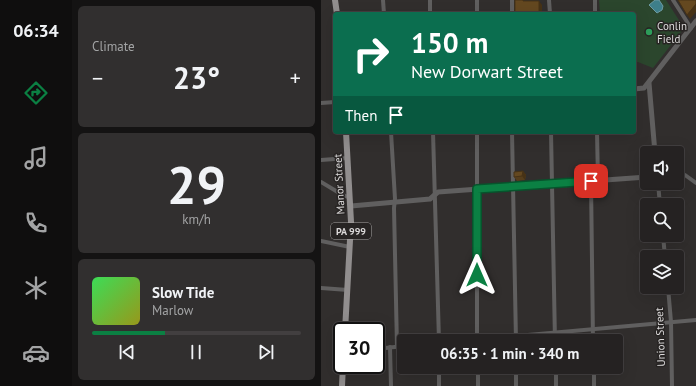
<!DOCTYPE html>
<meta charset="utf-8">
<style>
:root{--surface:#252222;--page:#312f2f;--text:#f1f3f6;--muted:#a3a4a5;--line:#423f40;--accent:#0b8043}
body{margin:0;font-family:"PT Sans",sans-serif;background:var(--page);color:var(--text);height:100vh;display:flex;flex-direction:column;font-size:15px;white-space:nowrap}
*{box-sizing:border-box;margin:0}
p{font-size:13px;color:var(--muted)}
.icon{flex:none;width:22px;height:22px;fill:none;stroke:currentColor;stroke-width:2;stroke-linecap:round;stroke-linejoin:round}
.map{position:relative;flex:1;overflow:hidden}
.side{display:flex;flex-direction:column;gap:6px;padding:6px;background:#141313;width:249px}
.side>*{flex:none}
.guide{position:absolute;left:12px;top:12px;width:303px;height:122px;border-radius:4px;box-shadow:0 4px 16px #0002,0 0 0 1px var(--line);background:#0b6e4f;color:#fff;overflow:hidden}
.tools{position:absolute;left:319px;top:146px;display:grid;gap:8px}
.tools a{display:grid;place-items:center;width:44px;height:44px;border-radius:4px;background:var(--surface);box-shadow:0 4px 16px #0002,0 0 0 1px var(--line);font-size:20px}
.speed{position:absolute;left:12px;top:322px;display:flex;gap:8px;font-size:20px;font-weight:700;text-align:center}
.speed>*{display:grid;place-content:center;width:52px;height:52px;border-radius:50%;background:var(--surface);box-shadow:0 4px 16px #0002,0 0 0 1px var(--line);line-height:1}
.speed .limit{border:2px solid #111;border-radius:6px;background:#fff;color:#111}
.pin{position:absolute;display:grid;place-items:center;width:34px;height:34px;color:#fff;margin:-17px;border-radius:8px;box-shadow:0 2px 6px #0006}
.me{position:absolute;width:44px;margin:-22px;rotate:0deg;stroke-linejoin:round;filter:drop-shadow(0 0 3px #0008)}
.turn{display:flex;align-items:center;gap:14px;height:84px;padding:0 12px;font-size:18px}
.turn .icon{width:52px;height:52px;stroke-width:2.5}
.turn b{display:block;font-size:28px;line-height:34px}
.then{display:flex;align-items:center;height:38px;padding:0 12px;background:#0003;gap:8px;font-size:15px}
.big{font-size:30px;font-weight:800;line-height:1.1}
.side .tile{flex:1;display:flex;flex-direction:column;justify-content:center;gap:6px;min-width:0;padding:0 14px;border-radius:6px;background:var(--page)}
.side .dial{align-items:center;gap:0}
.dial b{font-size:52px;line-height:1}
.song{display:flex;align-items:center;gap:12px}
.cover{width:48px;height:48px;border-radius:6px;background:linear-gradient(135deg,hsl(130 70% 55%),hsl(60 70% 35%))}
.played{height:4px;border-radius:2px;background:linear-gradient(90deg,var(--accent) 35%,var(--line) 35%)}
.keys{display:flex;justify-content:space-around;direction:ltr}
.heat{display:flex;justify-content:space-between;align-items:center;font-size:22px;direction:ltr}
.trip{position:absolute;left:76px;top:334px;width:226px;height:40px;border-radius:4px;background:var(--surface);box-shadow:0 4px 16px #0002,0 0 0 1px var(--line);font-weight:800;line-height:40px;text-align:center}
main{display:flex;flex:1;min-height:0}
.tabs{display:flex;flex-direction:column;width:72px;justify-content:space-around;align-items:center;background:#0f0e0e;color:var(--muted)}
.tabs .icon{width:28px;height:28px}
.tabs .selected{color:var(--accent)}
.tabs b{font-size:18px;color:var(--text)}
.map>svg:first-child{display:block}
.green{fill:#2b462d}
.water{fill:#3e7f8a;stroke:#6d9aa2}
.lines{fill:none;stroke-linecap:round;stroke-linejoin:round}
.minor{stroke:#605f5f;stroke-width:4}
.tertiary{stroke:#605f5f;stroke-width:5}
.primary{stroke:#918e8e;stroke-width:6}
.wall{fill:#563e1c}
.shaded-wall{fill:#463216}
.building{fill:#644820;stroke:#463216}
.route-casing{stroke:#07532c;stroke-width:10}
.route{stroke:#0b8043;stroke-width:7}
.leisure-dot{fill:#2e9e5b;stroke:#272423;stroke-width:1.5}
.labels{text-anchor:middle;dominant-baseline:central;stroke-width:3;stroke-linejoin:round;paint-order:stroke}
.shield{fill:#272423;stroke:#a6a3a3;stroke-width:1}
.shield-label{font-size:10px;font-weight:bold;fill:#dcdada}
.poi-label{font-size:11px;fill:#dcdada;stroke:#272423;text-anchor:start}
.street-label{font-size:11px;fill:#dcdada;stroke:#272423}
</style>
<main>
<nav class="tabs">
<b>06:34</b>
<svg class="icon selected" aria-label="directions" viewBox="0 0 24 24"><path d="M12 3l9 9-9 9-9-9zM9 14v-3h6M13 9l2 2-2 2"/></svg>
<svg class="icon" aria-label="music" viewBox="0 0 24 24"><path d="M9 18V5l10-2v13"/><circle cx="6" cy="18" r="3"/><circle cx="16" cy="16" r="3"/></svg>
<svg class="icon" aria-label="phone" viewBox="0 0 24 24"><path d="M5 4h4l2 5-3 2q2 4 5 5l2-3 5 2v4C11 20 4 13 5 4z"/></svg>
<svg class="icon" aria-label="climate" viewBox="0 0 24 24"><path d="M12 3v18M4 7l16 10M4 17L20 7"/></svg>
<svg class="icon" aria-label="car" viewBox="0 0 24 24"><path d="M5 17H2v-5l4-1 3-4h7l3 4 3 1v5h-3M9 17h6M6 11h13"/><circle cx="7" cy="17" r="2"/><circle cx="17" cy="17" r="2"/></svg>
</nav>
<section class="side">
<div class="tile"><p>Climate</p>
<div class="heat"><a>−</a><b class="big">23°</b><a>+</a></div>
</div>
<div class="tile dial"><b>29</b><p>km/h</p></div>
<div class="tile">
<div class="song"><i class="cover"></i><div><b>Slow Tide</b><p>Marlow</p></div></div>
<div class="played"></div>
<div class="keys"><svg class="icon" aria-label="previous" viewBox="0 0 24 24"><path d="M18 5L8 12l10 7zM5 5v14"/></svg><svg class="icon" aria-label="pause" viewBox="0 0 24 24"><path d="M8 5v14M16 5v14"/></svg><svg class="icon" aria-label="next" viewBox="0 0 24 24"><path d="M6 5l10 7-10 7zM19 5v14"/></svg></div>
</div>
</section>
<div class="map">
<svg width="375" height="386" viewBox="0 0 375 386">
<rect width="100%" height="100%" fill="#312e2d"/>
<path class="green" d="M278 0H345L363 28 332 68 317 62H313V14H279Z"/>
<path class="water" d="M334 0H338L342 6 341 10 336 13 328 5Z"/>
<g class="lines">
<g class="minor">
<path d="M62 0 63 14"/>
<path d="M109 0V14"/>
<path d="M191 0V14"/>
<path d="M228 0 229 14"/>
<path d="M274 0V14"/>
<path d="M352 0 370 28"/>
<path d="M156 14V0"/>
<path d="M0 103 14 102"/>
<path d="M70 132 74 199 73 208 76 347"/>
<path d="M112 132 118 341"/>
<path d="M191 132 195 341"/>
<path d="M230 132 234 341"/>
<path d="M276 132 277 181"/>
<path d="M0 160 27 158"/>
<path d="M356 175H364L375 183"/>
<path d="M270 181 272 341"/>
<path d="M0 182 20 194 29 198"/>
<path d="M337 183 339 205"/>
<path d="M342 235 344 257"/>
<path d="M0 241 29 247"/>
<path d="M347 287 350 322 351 386"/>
<path d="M0 288 27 290"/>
<path d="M139 341 375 320"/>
<path d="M156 341V132"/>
<path d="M69 347 70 386"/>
<path d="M55 349 83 346"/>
<path d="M118 367V386"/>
<path d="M157 367V386"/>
<path d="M195 367V386"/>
<path d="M235 367V386"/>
<path d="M273 367V386"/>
</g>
<g class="tertiary">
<path d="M328 83 334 153"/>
<path d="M313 89 323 88 375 21"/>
<path d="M30 206 109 199 117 192 326 177"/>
</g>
<g class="primary">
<path d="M14 0 16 14"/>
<path d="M24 331 30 222 25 132"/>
<path d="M21 386 22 365"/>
</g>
</g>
<path class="wall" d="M202 171 205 175 204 180 196 181 193 177Z"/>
<g class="shaded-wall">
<path d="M218 1 221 5V14H218Z"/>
<path d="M375 4V12L369 19 366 15Z"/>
<path d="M202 171 205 175 204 180 201 176Z"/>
</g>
<g class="building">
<path d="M194 0H202V1H218V14H194Z"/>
<path d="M357 0H375V4L366 15Z"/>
<path d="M202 171 201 176 193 177V172Z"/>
</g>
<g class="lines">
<g class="route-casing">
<path id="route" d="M156 275V189L270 181"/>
</g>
<use href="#route" class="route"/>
</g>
<circle class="leisure-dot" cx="328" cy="32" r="4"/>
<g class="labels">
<rect class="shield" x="10" y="223" width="40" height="16" rx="3"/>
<g class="shield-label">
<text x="30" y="231">PA 999</text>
</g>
<g class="poi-label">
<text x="336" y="26">Conlin<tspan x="336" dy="13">Field</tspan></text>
</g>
<g class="street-label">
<text transform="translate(18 184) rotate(-93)">Manor Street</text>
<text transform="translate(339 337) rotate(-92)">Union Street</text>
</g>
</g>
</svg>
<div class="tools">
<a><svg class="icon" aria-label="sound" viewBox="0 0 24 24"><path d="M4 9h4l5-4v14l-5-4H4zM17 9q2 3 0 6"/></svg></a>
<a><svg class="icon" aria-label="search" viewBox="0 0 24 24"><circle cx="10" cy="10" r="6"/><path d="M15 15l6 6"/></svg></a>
<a><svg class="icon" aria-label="layers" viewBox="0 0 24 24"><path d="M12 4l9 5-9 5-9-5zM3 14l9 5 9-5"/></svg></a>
</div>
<div class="speed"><div class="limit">30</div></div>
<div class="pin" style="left:270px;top:181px;background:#d93025"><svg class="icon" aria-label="arrive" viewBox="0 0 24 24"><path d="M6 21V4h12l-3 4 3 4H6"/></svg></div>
<svg class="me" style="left:156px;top:275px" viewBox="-20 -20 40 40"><path d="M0-17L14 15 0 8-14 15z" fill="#0b8043" stroke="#fff" stroke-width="4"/></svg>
<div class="trip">06:35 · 1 min · 340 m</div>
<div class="guide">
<div class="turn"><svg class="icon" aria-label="right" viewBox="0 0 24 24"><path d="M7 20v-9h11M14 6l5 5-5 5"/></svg><div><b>150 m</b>New Dorwart Street</div></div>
<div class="then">Then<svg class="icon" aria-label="arrive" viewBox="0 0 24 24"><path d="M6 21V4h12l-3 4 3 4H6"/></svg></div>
</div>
</div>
</main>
